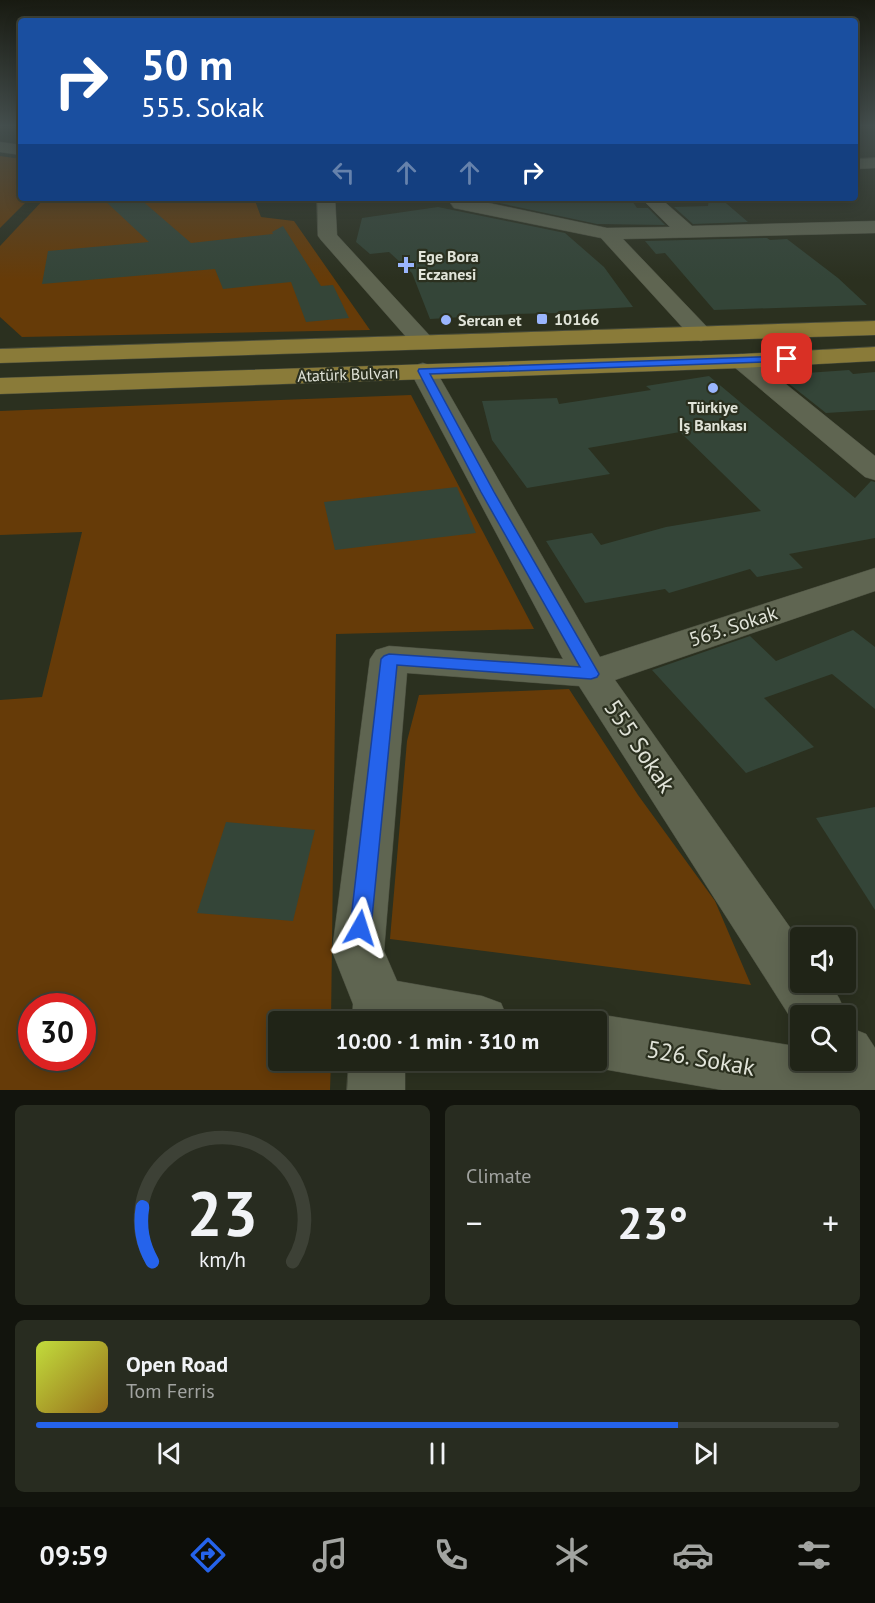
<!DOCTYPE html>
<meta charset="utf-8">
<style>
:root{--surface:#202417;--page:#282c20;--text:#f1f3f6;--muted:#a2a4a1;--line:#3d4136;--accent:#2563eb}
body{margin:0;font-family:"PT Sans",sans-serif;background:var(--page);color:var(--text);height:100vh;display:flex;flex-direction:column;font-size:22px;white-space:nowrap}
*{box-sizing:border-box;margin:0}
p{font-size:20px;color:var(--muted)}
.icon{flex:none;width:33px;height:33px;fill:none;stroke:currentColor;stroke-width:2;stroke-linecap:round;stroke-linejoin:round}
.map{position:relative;height:1090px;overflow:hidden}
.side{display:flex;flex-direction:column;gap:15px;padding:15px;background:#12140d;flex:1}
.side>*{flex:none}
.top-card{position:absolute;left:18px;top:18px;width:840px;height:183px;border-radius:6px;box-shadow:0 3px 15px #0003,0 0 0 2px var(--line);background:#1a4fa0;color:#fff;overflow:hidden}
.fabs{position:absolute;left:790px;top:927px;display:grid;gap:12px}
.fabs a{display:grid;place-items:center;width:66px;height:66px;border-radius:6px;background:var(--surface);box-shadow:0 3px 15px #0003,0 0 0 2px var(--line);font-size:30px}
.speed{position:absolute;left:18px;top:993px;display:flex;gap:12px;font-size:30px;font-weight:700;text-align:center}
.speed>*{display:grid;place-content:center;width:78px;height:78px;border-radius:50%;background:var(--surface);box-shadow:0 3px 15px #0003,0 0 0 2px var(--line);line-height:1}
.speed .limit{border:9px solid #d22;background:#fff;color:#111}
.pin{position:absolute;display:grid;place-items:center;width:51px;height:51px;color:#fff;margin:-26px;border-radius:12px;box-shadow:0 3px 9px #0006}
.me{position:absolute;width:66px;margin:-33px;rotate:6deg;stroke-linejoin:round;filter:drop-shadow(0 0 4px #0008)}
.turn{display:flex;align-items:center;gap:21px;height:126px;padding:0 24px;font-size:27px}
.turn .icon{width:78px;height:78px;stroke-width:2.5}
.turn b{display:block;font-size:42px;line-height:51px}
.lanes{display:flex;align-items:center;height:57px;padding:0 24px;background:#0003;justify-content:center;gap:30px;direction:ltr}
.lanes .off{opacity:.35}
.big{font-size:45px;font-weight:600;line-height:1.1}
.side .card{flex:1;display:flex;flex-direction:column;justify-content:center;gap:9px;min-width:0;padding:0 21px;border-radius:9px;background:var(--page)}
.side .dial{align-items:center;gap:0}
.dial svg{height:156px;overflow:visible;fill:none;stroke:var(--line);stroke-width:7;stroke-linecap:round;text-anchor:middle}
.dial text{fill:var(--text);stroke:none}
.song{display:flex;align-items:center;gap:18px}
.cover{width:72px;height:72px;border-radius:9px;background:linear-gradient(135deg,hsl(70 70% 55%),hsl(40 70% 35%))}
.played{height:6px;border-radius:3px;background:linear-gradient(90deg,var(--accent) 80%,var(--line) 80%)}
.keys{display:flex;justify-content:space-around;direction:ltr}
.heat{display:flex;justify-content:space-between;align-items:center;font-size:33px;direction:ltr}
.side .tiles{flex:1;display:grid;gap:15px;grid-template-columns:1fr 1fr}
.card:last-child{grid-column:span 2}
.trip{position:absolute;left:268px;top:1011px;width:339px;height:60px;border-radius:6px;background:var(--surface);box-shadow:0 3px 15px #0003,0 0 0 2px var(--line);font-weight:600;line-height:60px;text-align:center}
.dock{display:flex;height:96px;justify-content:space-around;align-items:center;background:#0d0e09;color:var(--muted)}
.dock .icon{width:42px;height:42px}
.dock .on{color:var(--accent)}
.dock b{font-size:27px;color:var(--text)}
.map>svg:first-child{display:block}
.green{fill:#663b08;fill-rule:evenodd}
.building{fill:#344538}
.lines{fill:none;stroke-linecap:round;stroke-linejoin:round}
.minor-casing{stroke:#494d3e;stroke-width:1}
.major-casing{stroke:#494d3e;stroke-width:1}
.minor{fill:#5f6551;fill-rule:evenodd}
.major{fill:#8a7b39;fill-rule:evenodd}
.route{fill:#2563eb;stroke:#184099;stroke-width:1.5}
.poi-dot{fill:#9ab5fd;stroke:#2b301f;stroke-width:2}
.labels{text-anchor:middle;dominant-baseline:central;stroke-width:4.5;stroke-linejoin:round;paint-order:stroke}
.far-poi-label{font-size:16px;font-weight:bold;fill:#e1e4d9;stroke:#2b301f;text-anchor:start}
.far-street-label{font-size:16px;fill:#e1e4d9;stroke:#2b301f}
.street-label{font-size:20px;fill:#e1e4d9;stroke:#2b301f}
.near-street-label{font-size:24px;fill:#e1e4d9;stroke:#2b301f}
</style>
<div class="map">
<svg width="875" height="1090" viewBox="0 0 875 1090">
<rect width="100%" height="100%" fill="#2b301f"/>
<g class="green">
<path d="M0 156 21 159V198H30L0 228Z"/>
<path d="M45 198H254L261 217 294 221 370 330 22 337 0 317V246Z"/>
<path d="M411 395 534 629 336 634 331 1021 279 1022V1060L331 1061 330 1090H0V700L42 697 82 532 0 535V411ZM32 1006H82V1058H32Z"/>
<path d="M569 689 638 795 715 901 751 985 390 939 407 741 419 695Z"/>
</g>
<g class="building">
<path d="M102 198H139L191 243 273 234 272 232 283 226 321 286 333 285 349 318 306 322 291 282 223 289 215 269 42 284 48 251 149 242Z"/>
<path d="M476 198H630L637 208H648L665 225 597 224Z"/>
<path d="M709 198H720L748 222 693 224 674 207 708 206Z"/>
<path d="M438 207 565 233 604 267 633 307 558 311 559 313 513 314 430 319 412 273 389 252 370 254 356 242 362 218Z"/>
<path d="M767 238 770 240 787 239 838 278 867 305 714 310 665 253 656 254 645 241Z"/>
<path d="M849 370 853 374 875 372V410L826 413 778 375Z"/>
<path d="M709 376 855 498 871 481 875 482V538L789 554 803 568 757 577 750 569 669 593 665 589 585 603 546 541 592 533 601 545 666 527 761 511 680 432 588 448 610 474 527 488 492 440 482 401 557 398 559 404 651 390 646 386Z"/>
<path d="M457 487 476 533 335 550 324 502Z"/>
<path d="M853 630 875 647V709L832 674 764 698 814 747 746 773 652 670 750 636 776 661Z"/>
<path d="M875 807V910L816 818Z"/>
<path d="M226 822 315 830 293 921 197 913Z"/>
</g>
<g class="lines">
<g class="minor-casing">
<g id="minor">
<path d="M0 142 21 145V155L0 152Z"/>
<path d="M875 158V168L855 169V159Z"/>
<path d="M317 198H335L337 235 431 337 435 342 431 347 423 349 415 347 321 240 318 236Z"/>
<path d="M447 198H465L607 228 670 227 641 198H660L692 226 875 221V233L623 239 709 329 713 334 709 339 701 341 693 339 601 238 454 208Z"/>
<path d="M742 354 751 356 875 456V480L865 477 733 366 730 361 733 356Z"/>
<path d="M423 363 432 366 436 371 600 657 875 568V591L615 680 801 943V982H829L839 998 847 1016 846 1018V1016H801V1034L579 686 407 673 384 951 397 981 482 996 501 1003 509 1022H352L353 1004 332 951 370 659 376 650 389 646 563 659 410 371 414 366Z"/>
<path d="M597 1014 801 1047V1060H846V1026L866 1034 875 1048V1090H722L597 1068 578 1060H597V1022H578Z"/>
<path d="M349 1060H405V1090H347Z"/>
</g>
</g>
<g class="major-casing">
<g id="major">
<path d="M875 321V335L0 363V349Z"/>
<path d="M875 347V361L742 368 0 394V378L742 354Z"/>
</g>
</g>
<use href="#minor" class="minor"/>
<use href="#major" class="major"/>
</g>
<linearGradient id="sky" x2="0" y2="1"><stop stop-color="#181a11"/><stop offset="0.45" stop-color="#444e4d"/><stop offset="1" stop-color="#444e4d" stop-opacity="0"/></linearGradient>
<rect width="875" height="279" fill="url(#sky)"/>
<path class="route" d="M787 356H790V361L430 374 494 492 599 674 597 677 591 679 397 665 371 928 368 935 360 938 353 935 350 928 381 659 384 656 389 654 580 667 481 492 418 371 419 369Z"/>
<g class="poi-dot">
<path d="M403 256h6v6h6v6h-6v6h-6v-6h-6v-6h6z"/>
<rect x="536" y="313" width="12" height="12" rx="3"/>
<circle cx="446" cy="320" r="6"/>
<circle cx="713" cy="388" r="6"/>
</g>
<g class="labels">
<g class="far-poi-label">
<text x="418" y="256">Ege Bora<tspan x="418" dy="18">Eczanesi</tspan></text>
<text x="554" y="319">10166</text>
<text x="458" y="320">Sercan et</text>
<text x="713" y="407" text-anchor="middle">Türkiye<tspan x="713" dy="18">İş Bankası</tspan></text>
</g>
<g class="far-street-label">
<text transform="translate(348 374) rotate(-2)">Atatürk Bulvarı</text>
</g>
<g class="street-label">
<text transform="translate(733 626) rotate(-18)">563. Sokak</text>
</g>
<g class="near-street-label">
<text transform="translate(640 746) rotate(56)">555 Sokak</text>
<text transform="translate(701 1058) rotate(10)">526. Sokak</text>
</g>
</g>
</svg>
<div class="fabs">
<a><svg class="icon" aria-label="sound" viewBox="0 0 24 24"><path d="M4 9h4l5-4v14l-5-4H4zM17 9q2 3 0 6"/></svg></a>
<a><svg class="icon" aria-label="search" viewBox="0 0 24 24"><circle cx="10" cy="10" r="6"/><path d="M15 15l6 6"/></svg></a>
</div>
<div class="speed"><div class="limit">30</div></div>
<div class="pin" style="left:787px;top:359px;background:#d93025"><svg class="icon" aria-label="arrive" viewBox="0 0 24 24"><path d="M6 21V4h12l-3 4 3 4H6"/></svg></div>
<svg class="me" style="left:360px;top:928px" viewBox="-20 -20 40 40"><path d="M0-17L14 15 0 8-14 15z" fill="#2563eb" stroke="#fff" stroke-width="4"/></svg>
<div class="trip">10:00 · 1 min · 310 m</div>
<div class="top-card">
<div class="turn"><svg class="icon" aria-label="right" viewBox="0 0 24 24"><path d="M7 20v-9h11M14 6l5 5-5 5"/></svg><div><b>50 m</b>555. Sokak</div></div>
<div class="lanes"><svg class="icon off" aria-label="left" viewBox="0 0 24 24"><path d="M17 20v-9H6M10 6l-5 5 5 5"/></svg><svg class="icon off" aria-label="ahead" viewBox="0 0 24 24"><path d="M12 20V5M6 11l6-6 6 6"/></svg><svg class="icon off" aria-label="ahead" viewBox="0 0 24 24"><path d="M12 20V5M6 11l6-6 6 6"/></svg><svg class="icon" aria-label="right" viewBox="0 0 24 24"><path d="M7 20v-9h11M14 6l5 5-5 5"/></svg></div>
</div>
</div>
<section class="side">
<div class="tiles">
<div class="card dial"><svg viewBox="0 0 100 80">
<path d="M14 69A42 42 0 1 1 86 69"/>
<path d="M14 69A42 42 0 0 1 9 41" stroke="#2563eb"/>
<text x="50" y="56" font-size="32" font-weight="700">23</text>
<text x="50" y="72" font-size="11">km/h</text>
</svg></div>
<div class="card"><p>Climate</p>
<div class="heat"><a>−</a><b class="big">23°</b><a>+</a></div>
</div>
<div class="card">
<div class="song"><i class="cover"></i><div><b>Open Road</b><p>Tom Ferris</p></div></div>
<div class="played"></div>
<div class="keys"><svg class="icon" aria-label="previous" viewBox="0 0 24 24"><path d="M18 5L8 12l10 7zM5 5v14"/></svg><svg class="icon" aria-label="pause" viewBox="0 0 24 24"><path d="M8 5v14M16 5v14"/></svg><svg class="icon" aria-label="next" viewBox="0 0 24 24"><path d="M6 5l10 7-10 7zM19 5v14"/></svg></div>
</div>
</div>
</section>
<nav class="dock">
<b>09:59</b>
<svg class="icon on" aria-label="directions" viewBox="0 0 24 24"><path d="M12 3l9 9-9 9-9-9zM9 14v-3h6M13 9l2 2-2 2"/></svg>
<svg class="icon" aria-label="music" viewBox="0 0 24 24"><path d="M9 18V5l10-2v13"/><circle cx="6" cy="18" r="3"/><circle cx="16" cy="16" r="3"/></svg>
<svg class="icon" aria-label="phone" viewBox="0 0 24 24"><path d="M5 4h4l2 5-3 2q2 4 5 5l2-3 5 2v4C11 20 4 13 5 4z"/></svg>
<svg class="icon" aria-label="climate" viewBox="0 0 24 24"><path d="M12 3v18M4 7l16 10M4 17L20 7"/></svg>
<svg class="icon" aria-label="car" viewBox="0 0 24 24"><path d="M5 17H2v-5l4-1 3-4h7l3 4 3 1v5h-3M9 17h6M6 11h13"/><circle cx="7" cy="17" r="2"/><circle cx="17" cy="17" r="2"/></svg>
<svg class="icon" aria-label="filters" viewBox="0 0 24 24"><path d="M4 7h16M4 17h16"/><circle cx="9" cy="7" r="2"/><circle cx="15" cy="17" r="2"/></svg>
</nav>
